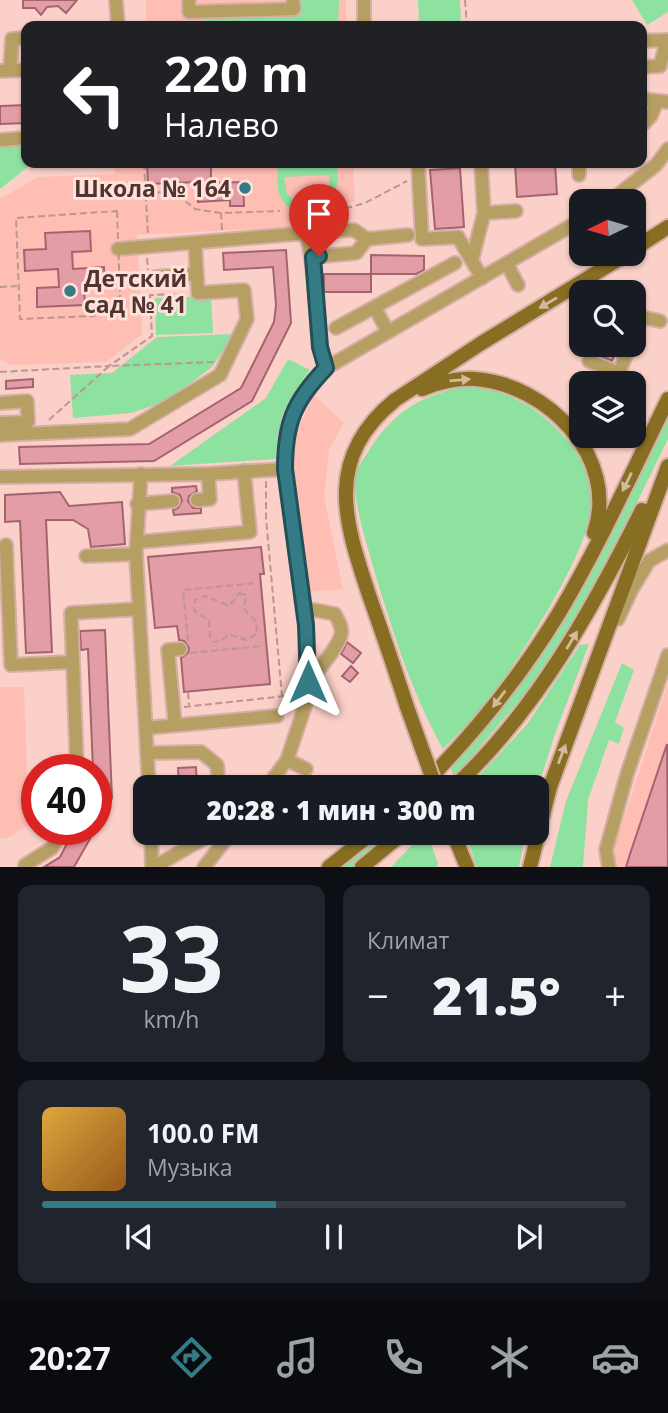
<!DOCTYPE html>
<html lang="ru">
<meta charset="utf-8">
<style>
:root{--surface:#171b24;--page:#20242c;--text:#f1f3f6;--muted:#9ea1a6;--line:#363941;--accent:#347b86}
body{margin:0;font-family:"Open Sans",sans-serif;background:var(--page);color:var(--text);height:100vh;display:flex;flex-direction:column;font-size:26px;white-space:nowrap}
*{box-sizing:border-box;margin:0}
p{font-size:23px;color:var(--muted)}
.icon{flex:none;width:38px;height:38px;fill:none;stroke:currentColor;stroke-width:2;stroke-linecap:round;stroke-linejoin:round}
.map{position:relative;height:867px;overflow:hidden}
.details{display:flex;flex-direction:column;gap:18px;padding:18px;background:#0d0f14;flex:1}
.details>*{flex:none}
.banner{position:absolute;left:21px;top:21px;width:626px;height:147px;border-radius:14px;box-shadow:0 2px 5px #0004;background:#202124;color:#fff;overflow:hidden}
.needle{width:46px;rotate:265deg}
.fabs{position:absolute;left:569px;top:189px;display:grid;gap:14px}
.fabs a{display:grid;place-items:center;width:77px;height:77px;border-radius:14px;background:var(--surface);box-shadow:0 2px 5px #0004;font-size:35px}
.speed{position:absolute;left:21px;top:754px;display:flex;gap:14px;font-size:35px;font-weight:700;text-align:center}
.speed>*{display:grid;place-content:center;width:91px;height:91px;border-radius:50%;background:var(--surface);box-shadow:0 2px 5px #0004;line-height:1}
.speed .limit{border:10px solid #d22;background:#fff;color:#111}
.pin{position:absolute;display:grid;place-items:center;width:60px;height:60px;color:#fff;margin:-72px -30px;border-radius:50% 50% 50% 0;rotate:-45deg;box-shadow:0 0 7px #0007}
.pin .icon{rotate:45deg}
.me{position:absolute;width:77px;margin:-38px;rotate:0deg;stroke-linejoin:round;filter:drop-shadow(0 0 5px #0008)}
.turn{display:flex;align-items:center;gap:24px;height:147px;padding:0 28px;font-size:32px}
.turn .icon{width:91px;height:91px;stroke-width:2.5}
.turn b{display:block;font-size:49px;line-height:60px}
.big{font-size:52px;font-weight:800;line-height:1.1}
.details .widget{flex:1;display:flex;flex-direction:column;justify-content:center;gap:10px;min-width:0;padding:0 24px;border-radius:14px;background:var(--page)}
.details .dial{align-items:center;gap:0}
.dial b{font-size:91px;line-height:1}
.song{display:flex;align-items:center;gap:21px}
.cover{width:84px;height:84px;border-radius:10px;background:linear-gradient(135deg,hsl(40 70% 55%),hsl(30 70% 35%))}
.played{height:7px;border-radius:4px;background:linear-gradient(90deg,var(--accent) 40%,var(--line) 40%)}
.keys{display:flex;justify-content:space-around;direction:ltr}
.heat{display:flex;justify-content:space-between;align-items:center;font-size:38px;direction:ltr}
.details .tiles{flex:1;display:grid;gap:18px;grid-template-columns:1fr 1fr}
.widget:last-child{grid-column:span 2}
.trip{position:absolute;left:133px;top:775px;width:416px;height:70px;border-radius:14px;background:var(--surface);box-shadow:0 2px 5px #0004;font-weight:800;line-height:70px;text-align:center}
.tabs{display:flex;height:112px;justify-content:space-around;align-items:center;background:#090b0e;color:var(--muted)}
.tabs .icon{width:49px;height:49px}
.tabs .active{color:var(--accent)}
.tabs b{font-size:32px;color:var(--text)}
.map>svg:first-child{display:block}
.built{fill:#febeb3}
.green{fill:#8ee2a0;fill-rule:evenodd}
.building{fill:#e39da7;stroke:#a4646e;stroke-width:2}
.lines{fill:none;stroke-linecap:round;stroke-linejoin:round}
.minor-casing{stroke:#d5aea6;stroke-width:16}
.major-casing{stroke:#d5aea6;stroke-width:18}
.path{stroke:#bc968f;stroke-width:2;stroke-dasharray:7 3.5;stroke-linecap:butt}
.minor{stroke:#b69f62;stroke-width:12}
.major{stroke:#876e23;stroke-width:14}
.major-bridge-casing{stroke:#d5aea6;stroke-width:18;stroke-linecap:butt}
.major-bridge{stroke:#876e23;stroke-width:14}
.oneway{fill:#d5b99b}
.route-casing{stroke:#225057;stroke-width:18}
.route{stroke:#347b86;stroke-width:12}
.poi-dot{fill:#347b86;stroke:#ffe1dc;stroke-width:2.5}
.labels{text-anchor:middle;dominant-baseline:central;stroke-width:6;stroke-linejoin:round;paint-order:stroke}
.poi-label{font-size:23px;font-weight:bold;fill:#50342f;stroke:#ffe1dc;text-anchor:end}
</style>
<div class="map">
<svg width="668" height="867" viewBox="0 0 668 867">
<rect width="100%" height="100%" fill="#fbd0c8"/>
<g class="built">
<rect x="146" y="0" width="200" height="26"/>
<path d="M114 163H353L355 202 334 204 308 226 137 235 142 334 106 362 11 365 0 359V199L38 177 114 174Z"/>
<path d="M314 395 344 423 329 450 324 497 343 589 309 592 297 512 292 441Z"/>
<path d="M668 683V867H613L612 854Z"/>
<path d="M0 687H24L29 825 7 838H0Z"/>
</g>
<g class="green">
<path d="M297 0H339L338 25 200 26 202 21 221 16 297 14Z"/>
<path d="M418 0H460L461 26H419Z"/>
<path d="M632 0H668V12L647 25Z"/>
<path d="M26 142V163L101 164 29 166 0 189V143Z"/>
<path d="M278 163H337C338 176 339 189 330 200 318 215 288 217 280 196 276 186 278 173 278 163ZM329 175C331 194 320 206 300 204L287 194 284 177Z"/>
<path d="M211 296 213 333 156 335 155 298Z"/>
<path d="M234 334 212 367 167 401 131 413 73 418 70 375 112 373 157 337Z"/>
<path d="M288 359 310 370C285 405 278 415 276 459L170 466 266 398Z"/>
<path d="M466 386C502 389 530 403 555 427 575 446 593 474 592 502 592 548 519 660 490 698 477 717 459 732 443 749 408 686 388 617 368 549 363 531 352 493 355 475 356 468 364 459 368 452 393 412 419 396 466 386Z"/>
<path d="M668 415V439L615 547 575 622 533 684 454 778 450 767 500 710 552 639 579 595Z"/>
<path d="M589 644 555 734 537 791V788L469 787 528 723 580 645Z"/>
<path d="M622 663 634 670 615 722 624 728 619 744 609 740 588 800 583 867H550L566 801Z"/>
<path d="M381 833H393L355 867H340Z"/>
<path d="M424 833H427L438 864 436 867H391Z"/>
<path d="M465 833H526L519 867H477Z"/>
</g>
<g class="building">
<path d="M23 0H77L66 13 58 6 47 7 41 15 35 8H23Z"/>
<path d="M26 105V123L0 124V106Z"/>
<path d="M147 163H211V183L243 182 244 206H230V200L198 202 197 182 148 184Z"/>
<path d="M515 163H555L557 194 517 197Z"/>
<path d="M460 168 464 227 435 229 430 170Z"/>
<path d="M90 231 91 251 72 252 73 269 104 267 105 288 84 289 85 305 37 307V288L59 287 58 269 25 271 24 250 46 249 45 233Z"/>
<path d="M286 250 291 323 252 401 154 461 20 464 19 447 149 444 241 388 274 322 276 305 273 267 224 270 223 253Z"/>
<path d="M371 255 424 256V270L416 274H371Z"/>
<rect x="324" y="274" width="47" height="18"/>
<path d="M606 345H619L612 361 601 356Z"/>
<path d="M594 372 605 377 602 383H589Z"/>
<path d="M33 379V387L6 389V381Z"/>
<path d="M196 486 197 491 189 496 188 501 193 508H201V513L174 515 173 510 178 508 182 501 180 495 172 492V488Z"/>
<path d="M60 492 69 506 122 502 125 544 91 547 88 529 73 520H46L52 652 26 653 20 521 5 522V495Z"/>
<path d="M261 547 264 574H260L270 684 184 692 181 658 188 653 189 648 184 641 179 640 177 626 155 628 148 557Z"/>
<path d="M105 630 112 798 96 827V770H93L88 649 81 650 80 631Z"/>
<path d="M347 642 361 653 353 663 341 654Z"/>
<path d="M351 666 358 673 350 682 342 676Z"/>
<path d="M667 744 668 867H626L630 854Z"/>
<path d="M196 767 197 788H179L178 768Z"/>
<path d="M74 830H95L74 867H44L60 857Z"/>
</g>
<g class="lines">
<g class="minor-casing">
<g id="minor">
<path d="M116 0 118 26"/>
<path d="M189 0V12L294 9 293 0"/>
<path d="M364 0V26"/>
<path d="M642 41 668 40"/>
<path d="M642 67 660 66 667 40"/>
<path d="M10 70 12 39 26 38"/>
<path d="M0 71 26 70"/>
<path d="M642 99 668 102"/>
<path d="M642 125 651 116 657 101"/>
<path d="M0 140 26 138"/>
<path d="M418 163 422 239 458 237 482 278"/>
<path d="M579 163V175"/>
<path d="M610 201 656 165 668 149"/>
<path d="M484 213 516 211"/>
<path d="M327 231 354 230 367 239"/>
<path d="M118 249 306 233C318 277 313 324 326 368"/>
<path d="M313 257 356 253 367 239 408 235"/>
<path d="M472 260 484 213 481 163"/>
<path d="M507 264 518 285"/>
<path d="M156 277 196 274"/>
<path d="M375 308 388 332"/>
<path d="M634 318 642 317 660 321"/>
<path d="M336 328 455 263"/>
<path d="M634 337 642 317"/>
<path d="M597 345 589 361 619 373 630 345"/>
<path d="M0 403 27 401 28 422 0 423"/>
<path d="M0 435 130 429 220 375 247 319 244 290 198 293 195 243"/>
<path d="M141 474 136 554 149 788"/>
<path d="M0 477 208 474 285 469"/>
<path d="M197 500 210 499 208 474"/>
<path d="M137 504 173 501"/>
<path d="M138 542 250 532 244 471"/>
<path d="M6 545 11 665 73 662 71 613 138 609"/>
<path d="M86 556 136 554"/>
<path d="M304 608 335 614C338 620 343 628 341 635 338 647 316 673 308 682"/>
<path d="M618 619 631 591 649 561 668 550"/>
<path d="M73 662 77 770"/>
<path d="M175 725 168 650 180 649"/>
<path d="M146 728 277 716"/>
<path d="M147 753 201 752 217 765 219 788"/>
<path d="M287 760 306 769"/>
<path d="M266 788 287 760 306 703 308 682 306 625 285 469 287 428 299 399 326 368 581 220"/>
<path d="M151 833 152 867"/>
<path d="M25 865 52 848 62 830"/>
<path d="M154 867 213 833"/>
<path d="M204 867 231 833"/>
<path d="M609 867 606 850 627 774 668 655"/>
</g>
</g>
<g class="major-casing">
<g id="major">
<path d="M634 249 668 227"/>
<path d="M422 389C439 382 456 378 475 379 547 384 620 458 594 533"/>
<path d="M407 707C395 670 382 632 369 595 344 520 324 458 395 400L480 344 627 254"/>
<path d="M420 788C473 735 520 677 559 613 600 544 633 470 668 399"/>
<path d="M453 788C536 711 592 610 642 510"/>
<path d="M453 833 467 867"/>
<path d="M329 867 372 833"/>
<path d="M362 867 403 833"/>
<path d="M530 867 550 787 668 466"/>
</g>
</g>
<g class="path">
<path d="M465 0 467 26"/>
<path d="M144 163 148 235"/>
<path d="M109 165 138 163"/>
<path d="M147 193 174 192 195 209 220 213"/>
<path d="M117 211 120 296 94 316 20 319 16 218Z"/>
<path d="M327 218 340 210 365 203 407 181"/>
<path d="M222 230 221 213 280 211"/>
<path d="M147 258 148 270"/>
<path d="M0 287 17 286"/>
<path d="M0 372 109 366 152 336 150 295 188 294"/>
<path d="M49 420 109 366 215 362"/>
<path d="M266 481V518L282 696"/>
<path d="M239 593 246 595 244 609 256 621 257 634 246 640 229 634 221 641 214 642 210 637 209 621 194 610 195 600 205 596 227 605 233 602Z"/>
<path d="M188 641 183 590 257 583"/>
<path d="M190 653 262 646"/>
<path d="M188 692 189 705"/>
<path d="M184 707 294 695"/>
</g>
<use href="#minor" class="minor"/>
<use href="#major" class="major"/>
<g class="major-bridge-casing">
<path id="major-bridge" d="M407 707 436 788"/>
</g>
<use href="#major-bridge" class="major-bridge"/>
</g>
<defs><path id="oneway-solid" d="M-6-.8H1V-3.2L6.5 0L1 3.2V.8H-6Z" transform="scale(1.75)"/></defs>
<g class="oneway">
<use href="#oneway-solid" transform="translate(548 303) rotate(149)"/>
<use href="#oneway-solid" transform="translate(460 380) rotate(-5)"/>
<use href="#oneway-solid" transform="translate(627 482) rotate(116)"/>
<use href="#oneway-solid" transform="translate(572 640) rotate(-59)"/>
<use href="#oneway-solid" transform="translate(499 699) rotate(127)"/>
<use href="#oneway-solid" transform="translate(562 754) rotate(-69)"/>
</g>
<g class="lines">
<g class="route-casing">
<path id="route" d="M308 682 306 625 285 469C285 423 294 401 326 368L320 347 313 257 319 256"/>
</g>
<use href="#route" class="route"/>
</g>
<g class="poi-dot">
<circle cx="245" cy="188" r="7"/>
<circle cx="70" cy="291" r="7"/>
</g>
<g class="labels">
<g class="poi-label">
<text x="231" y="188">Школа № 164</text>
<text x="84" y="278" text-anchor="start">Детский<tspan x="84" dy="26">сад № 41</tspan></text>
</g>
</g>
</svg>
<div class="fabs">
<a><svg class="needle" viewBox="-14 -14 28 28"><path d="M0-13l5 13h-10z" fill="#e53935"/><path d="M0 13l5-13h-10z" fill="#9ea1a6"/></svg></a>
<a><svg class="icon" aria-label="search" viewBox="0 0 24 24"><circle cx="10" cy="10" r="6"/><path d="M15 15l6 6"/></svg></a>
<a><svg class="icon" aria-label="layers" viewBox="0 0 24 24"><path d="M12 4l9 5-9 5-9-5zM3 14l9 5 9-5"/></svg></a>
</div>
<div class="speed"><div class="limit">40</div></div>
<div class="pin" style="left:319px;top:256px;background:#d93025"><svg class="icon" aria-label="arrive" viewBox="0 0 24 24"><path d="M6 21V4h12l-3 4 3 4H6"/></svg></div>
<svg class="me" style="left:308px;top:682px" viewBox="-20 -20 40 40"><path d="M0-17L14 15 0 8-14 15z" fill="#347b86" stroke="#fff" stroke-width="4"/></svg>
<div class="trip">20:28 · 1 мин · 300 m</div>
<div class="banner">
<div class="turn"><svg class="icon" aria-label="left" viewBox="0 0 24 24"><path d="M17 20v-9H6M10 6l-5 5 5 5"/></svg><div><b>220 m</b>Налево</div></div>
</div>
</div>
<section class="details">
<div class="tiles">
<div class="widget dial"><b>33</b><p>km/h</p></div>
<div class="widget"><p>Климат</p>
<div class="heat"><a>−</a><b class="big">21.5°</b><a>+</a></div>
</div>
<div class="widget">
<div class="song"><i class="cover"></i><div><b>100.0 FM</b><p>Музыка</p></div></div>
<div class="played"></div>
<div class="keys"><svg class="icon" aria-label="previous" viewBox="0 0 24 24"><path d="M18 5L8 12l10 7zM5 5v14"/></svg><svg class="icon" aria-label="pause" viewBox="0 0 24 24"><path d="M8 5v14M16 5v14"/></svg><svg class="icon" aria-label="next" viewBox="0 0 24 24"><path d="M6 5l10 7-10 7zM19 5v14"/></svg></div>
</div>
</div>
</section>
<nav class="tabs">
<b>20:27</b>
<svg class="icon active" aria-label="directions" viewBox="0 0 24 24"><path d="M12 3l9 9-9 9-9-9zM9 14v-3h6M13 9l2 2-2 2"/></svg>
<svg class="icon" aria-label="music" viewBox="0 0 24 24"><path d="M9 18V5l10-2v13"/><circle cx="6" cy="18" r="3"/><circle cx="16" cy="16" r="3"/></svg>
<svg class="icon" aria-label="phone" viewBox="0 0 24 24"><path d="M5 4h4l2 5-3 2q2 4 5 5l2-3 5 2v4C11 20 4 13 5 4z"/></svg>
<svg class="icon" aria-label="climate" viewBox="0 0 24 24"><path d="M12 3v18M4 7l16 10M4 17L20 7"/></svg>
<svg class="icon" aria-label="car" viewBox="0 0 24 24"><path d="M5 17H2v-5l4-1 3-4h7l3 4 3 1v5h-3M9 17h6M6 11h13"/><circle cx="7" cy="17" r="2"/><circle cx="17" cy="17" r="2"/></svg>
</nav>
